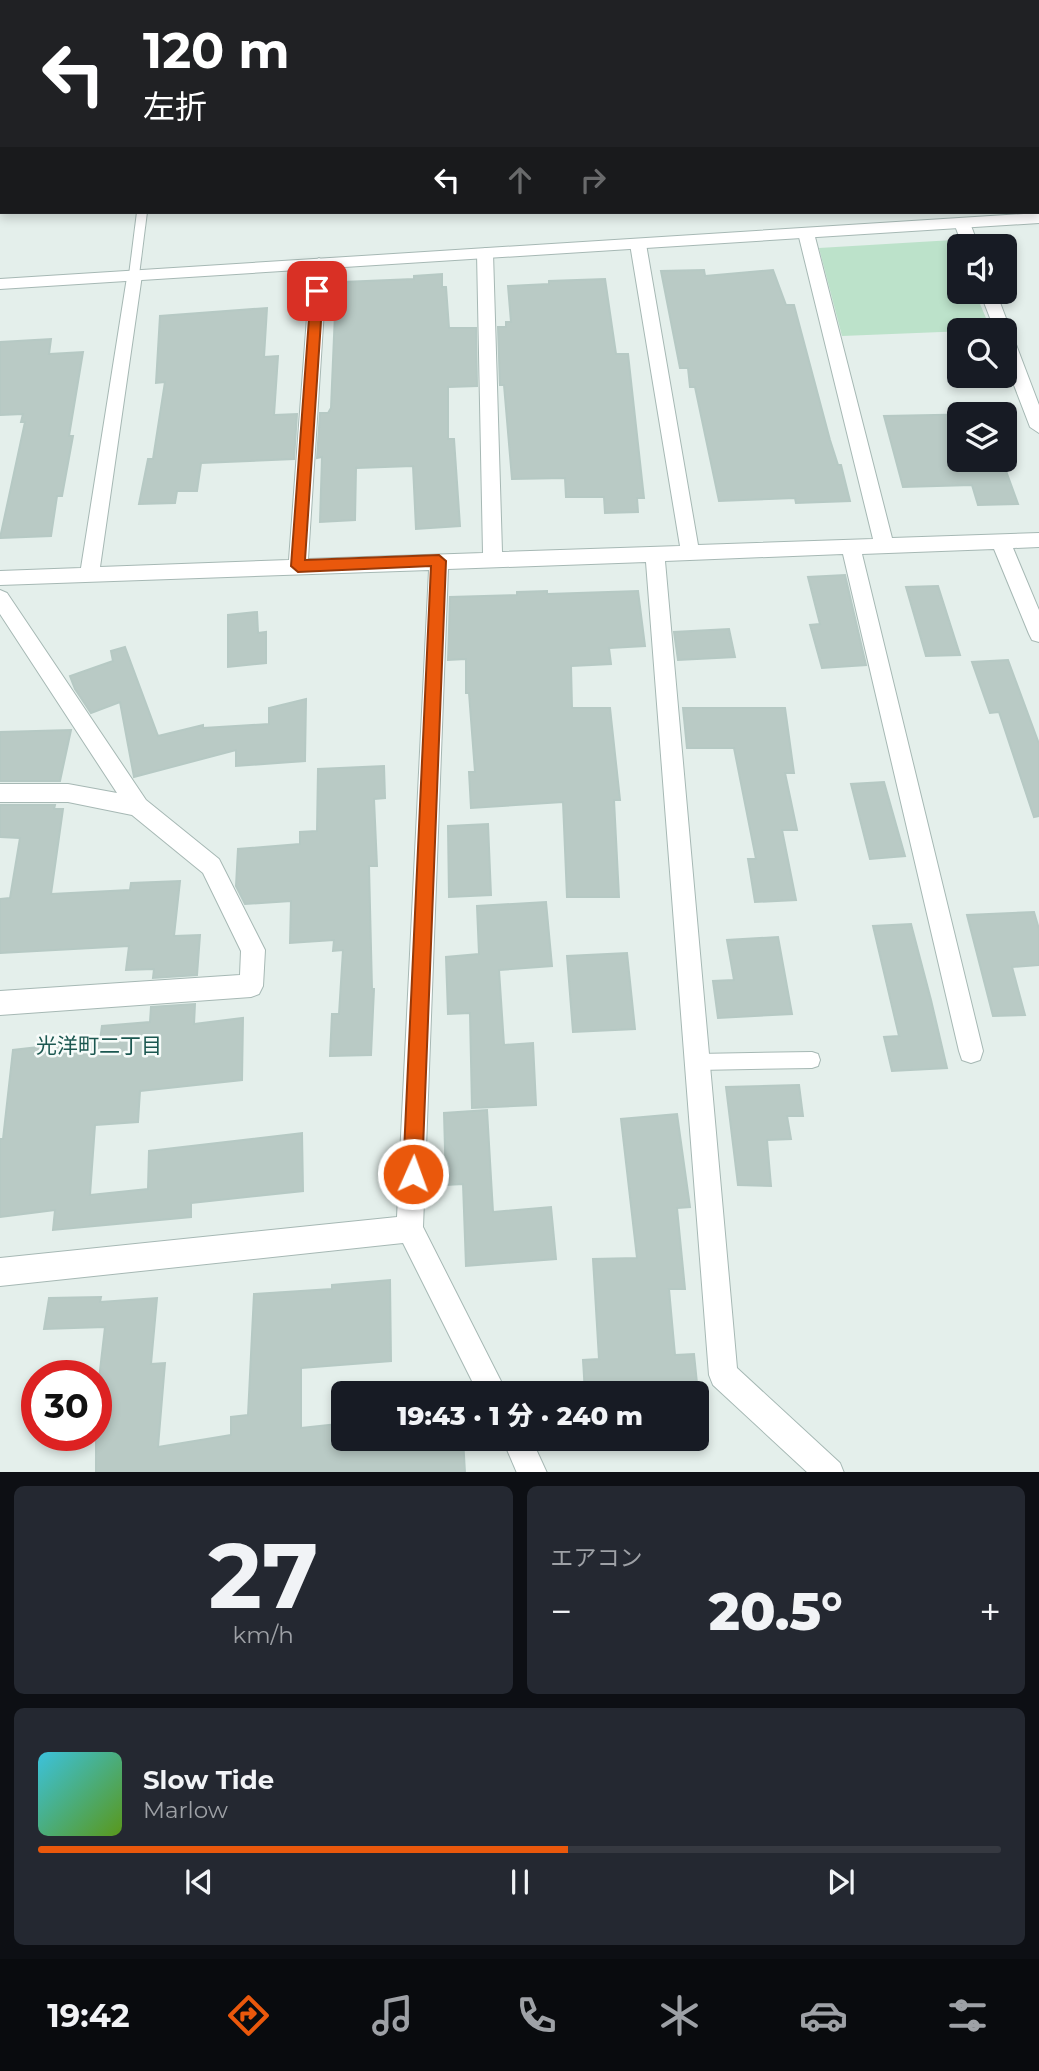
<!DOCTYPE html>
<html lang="ja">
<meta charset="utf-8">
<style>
:root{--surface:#171b24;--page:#242831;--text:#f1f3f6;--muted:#9ea1a6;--line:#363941;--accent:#ea580c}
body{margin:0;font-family:Montserrat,"Noto Sans JP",sans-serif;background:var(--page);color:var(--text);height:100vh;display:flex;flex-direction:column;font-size:26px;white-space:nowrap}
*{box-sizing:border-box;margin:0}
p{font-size:23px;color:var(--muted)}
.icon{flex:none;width:38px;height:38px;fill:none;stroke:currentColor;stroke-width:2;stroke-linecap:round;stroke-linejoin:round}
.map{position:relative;height:1472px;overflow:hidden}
.drawer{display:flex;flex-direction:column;gap:14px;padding:14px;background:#0d0f14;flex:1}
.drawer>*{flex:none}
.hud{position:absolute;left:0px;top:0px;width:1040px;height:214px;box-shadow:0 4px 10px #0003;background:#202124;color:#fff;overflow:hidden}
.buttons{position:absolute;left:947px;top:234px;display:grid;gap:14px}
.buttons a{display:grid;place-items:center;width:70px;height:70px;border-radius:10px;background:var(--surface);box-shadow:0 4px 10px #0003;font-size:35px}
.speed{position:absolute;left:21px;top:1360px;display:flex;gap:14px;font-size:35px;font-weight:700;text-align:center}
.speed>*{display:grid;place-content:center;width:91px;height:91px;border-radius:50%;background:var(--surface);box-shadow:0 4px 10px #0003;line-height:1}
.speed .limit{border:10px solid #d22;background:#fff;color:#111}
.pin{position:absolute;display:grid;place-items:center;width:60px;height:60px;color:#fff;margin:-30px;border-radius:14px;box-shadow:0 4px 10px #0006}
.me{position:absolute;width:77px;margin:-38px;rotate:2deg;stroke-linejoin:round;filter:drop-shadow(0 0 5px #0008)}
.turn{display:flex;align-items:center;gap:24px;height:147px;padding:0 28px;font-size:32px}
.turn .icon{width:91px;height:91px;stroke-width:2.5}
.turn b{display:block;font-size:49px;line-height:60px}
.lanes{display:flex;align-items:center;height:66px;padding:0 28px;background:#0003;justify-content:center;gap:35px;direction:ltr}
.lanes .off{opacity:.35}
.big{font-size:52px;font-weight:800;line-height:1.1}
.drawer .card{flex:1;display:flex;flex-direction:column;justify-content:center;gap:10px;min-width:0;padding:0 24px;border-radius:10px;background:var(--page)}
.drawer .dial{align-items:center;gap:0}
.dial b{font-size:91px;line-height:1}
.song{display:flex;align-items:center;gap:21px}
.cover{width:84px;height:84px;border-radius:10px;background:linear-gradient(135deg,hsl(190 70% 55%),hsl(90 70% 35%))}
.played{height:7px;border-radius:4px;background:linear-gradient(90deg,var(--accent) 55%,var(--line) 55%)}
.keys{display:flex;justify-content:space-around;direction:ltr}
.heat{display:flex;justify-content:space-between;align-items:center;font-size:38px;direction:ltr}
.drawer .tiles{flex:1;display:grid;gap:14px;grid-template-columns:1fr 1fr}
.card:last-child{grid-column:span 2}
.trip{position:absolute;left:331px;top:1381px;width:378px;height:70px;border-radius:10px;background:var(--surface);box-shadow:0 4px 10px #0003;font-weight:800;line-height:70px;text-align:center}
.tab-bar{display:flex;height:112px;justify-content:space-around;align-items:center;background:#090b0e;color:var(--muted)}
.tab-bar .icon{width:49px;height:49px}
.tab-bar .current{color:var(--accent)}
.tab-bar b{font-size:32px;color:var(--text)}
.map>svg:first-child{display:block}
.green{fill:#bce2ca}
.building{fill:#b9cac5;stroke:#b6c9c4;stroke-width:2}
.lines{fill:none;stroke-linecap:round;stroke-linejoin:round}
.service-casing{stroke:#a6b8b4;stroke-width:2}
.minor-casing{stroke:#a6b8b4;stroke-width:2}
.tertiary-casing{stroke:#a6b8b4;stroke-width:2}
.service{fill:#fff;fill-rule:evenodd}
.minor{fill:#fff;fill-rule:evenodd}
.tertiary{fill:#fff;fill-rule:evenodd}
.route{fill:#ea580c;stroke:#983908;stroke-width:2}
.labels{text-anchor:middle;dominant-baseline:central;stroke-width:5;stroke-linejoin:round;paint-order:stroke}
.neighbourhood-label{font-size:21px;fill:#1b5750;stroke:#f6fbf9}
</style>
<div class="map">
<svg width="1039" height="1473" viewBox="0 0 1039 1473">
<rect width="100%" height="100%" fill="#e4efeb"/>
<path class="green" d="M953 240 959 255V292H975L991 330 842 336 819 248Z"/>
<g class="building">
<path d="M704 270 705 276 773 270 786 305H794L830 440 838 465H841L850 501 796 503 795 498 719 501 695 387H690L688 368H680L661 271Z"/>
<path d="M442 274V287H446L449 328H476L477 386 448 387V439H454L460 526 416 529 413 466 356 468 355 520 320 522 322 457 317 458 320 413H328L331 408 336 289H343V282L414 279V276Z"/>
<path d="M605 279 616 354H628L644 498H637L638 512 605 513 604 497H566L565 478 512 479 504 385H500L498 327H506V322H511L508 286 549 284V281Z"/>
<path d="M267 308 264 357 278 356 274 415 297 414 294 459 201 463 197 491H177L175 503 139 504 148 459H153L165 382 156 383 160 316Z"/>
<path d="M51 339 49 354 83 352 69 436H73L62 496H57L51 536 0 538 25 422H21L23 414 0 415V342Z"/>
<path d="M986 414 959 415V460H1002L1018 504 978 505 972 485 903 487 884 416Z"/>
<path d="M845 575 866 665 822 668 810 625 820 624 808 577Z"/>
<path d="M938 586 960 655 926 656 906 587Z"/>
<path d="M547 591V594L638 591 645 646 609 648 611 664 571 666 572 708H610L620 800H614L619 897H567L563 802 471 808 469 772H475L469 693H466V659L448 660 450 597 517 595V592Z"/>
<path d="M257 612 258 633 266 632V663L228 667V615Z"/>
<path d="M729 629 735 657 678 660 674 632Z"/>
<path d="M125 647 158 736 203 725V728L269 724V708L306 699 305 761 236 766V750L134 777 120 702 91 713 75 689 70 676 113 661 111 651Z"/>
<path d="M1008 660 1039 744V816L1034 817 999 712 990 713 972 662Z"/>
<path d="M683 708H785L794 773H785L797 830H782L796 900 755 902 748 859H756L734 748H687Z"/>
<path d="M71 730 60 781H0V732Z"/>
<path d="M384 766 385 798 374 799 377 866H369L372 989H374L371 1055 330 1056 332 1014H339L343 950 333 951 334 940 290 943 291 901 245 904 236 886 238 849 300 844V832L317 831 318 769Z"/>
<path d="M884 782 905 856 870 859 851 784Z"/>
<path d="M0 805H55L54 809H63L51 894 130 890 131 883 180 881 174 936 200 935 197 975 153 978 154 969 126 970 129 946 0 953V899L10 898 20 838 0 837Z"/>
<path d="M488 824 491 895 449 897 448 826Z"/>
<path d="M546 902 552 966 499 970 504 1045 533 1043 536 1105 472 1108 470 1013 448 1014 446 957 479 954 477 906Z"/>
<path d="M1034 912 1039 929V965L1012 967 1025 1015 993 1016 967 915Z"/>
<path d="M911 924 931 1000 947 1068 892 1071 884 1037 899 1036 873 926Z"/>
<path d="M778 937 792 1014 718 1018 713 981 734 980 727 940Z"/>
<path d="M627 953 635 1029 573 1032 567 956Z"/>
<path d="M195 1004 194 1024 243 1018 242 1080 140 1091 138 1122 95 1125 90 1195 148 1189 149 1151 302 1133 303 1191 191 1203V1217L53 1230 55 1210 0 1217V1139H3L13 1050 100 1040 102 1026 150 1022 151 1007Z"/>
<path d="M799 1085 803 1116H787L791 1139 767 1140 771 1186 738 1185 726 1087Z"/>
<path d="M487 1110 493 1212 551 1207 556 1259 466 1266 463 1184 446 1185 444 1113Z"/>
<path d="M677 1114 690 1207 677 1208 685 1289H669L675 1355 694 1354 698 1393H585L583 1360 599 1359 593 1259 637 1258 621 1119Z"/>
<path d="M390 1280 391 1361 301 1368V1428L337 1424 338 1438H463L465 1473H96V1405L105 1327 44 1329 49 1298 101 1297 100 1302 157 1298 151 1364 165 1363 158 1447 231 1435V1417L248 1415 254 1294 332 1289V1285Z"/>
</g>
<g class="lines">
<g class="service-casing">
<g id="service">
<path d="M56 0H64L55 2Z"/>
<rect x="163" y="0" width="8" height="2"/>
<path d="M311 0H321L310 2Z"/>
<rect x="1038" y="182" width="1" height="6"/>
<rect x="0" y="185" width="2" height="6"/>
<path d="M137 212H147L139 275 134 278 129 275Z"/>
<path d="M812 1052 818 1054 820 1060 818 1066 812 1068 697 1070 691 1068 689 1062 691 1056 697 1054Z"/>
</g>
</g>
<g class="minor-casing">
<g id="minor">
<path d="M962 218 970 223 979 247H963L954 223Z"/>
<path d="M806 228 814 233 892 538 1039 533V547L1013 548 1039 610V642L1032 640 1029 634 994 549 862 554 983 1051 980 1060 971 1063 962 1060 959 1051 843 554 665 561 737 1368 840 1463 844 1473H808L713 1385 709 1375 646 562 448 569 423 1227 507 1393H478L403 1243 0 1286V1258L397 1217 429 570 0 585V571L81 568 128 271H140L142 275 100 567 289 560 311 263 319 258 327 263 308 559 483 553 477 253 485 248 493 253 502 552 680 546 630 244 638 239 646 244 698 545 873 539 798 233Z"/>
<path d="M980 292H996L1039 405V433L1030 427 1004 359V331H995Z"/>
<path d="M0 590 7 593 146 800 219 859 265 950 263 986 259 994 251 997 0 1015V991L240 975 241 951 203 873 132 815 68 802H0V784H68L117 793 0 614Z"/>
<path d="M502 1438H531L547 1473H517Z"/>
</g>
</g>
<g class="tertiary-casing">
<path id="tertiary" d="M1039 213V223L0 289V279Z"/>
</g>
<use href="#service" class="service"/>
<use href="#minor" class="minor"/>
<use href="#tertiary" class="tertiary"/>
</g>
<path class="route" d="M317 287 323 291 305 560 439 555 446 561 422 1174 420 1181 413 1184 406 1181 403 1174 431 566 298 572 291 566 311 291Z"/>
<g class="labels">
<g class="neighbourhood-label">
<text x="99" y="1045">光洋町二丁目</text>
</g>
</g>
</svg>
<div class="buttons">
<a><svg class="icon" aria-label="sound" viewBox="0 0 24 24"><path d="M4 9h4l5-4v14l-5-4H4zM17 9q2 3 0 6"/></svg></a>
<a><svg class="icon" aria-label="search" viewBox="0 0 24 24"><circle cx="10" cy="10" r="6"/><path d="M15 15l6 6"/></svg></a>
<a><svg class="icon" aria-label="layers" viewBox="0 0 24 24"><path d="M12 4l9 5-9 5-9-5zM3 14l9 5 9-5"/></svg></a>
</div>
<div class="speed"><div class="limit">30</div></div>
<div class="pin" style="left:317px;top:291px;background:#d93025"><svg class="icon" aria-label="arrive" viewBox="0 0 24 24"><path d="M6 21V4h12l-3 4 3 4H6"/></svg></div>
<svg class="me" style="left:413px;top:1174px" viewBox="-20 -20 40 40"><circle r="17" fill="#ea580c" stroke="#fff" stroke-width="3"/><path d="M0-11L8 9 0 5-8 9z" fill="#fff"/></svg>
<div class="trip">19:43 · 1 分 · 240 m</div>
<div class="hud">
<div class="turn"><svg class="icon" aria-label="left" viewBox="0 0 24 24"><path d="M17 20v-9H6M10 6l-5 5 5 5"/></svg><div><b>120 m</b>左折</div></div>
<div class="lanes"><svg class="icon" aria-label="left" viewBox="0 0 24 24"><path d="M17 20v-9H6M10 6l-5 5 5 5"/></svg><svg class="icon off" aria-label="ahead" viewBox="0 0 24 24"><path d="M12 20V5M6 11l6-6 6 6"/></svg><svg class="icon off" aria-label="right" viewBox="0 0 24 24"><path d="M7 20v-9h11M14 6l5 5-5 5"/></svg></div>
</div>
</div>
<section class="drawer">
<div class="tiles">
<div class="card dial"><b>27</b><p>km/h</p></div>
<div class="card"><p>エアコン</p>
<div class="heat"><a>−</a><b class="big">20.5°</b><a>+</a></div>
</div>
<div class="card">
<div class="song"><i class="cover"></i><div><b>Slow Tide</b><p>Marlow</p></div></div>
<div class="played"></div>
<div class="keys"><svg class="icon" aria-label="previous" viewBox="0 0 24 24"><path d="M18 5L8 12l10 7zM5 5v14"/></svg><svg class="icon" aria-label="pause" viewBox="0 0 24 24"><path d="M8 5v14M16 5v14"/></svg><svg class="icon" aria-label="next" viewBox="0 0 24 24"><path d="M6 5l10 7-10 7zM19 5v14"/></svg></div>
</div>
</div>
</section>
<nav class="tab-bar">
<b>19:42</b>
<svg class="icon current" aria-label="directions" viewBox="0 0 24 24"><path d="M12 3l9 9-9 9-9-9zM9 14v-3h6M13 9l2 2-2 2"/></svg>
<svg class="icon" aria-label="music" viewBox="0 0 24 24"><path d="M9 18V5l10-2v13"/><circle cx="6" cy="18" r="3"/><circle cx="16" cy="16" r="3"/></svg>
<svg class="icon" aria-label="phone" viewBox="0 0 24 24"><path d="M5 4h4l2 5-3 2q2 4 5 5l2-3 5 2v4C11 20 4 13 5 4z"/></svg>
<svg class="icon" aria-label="climate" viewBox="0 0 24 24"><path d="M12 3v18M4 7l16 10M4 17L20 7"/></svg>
<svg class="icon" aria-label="car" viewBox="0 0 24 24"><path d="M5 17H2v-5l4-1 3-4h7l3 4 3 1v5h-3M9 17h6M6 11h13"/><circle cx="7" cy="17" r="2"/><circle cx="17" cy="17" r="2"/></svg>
<svg class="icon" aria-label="filters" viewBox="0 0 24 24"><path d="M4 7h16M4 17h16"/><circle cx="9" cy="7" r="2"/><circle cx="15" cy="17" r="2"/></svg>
</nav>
